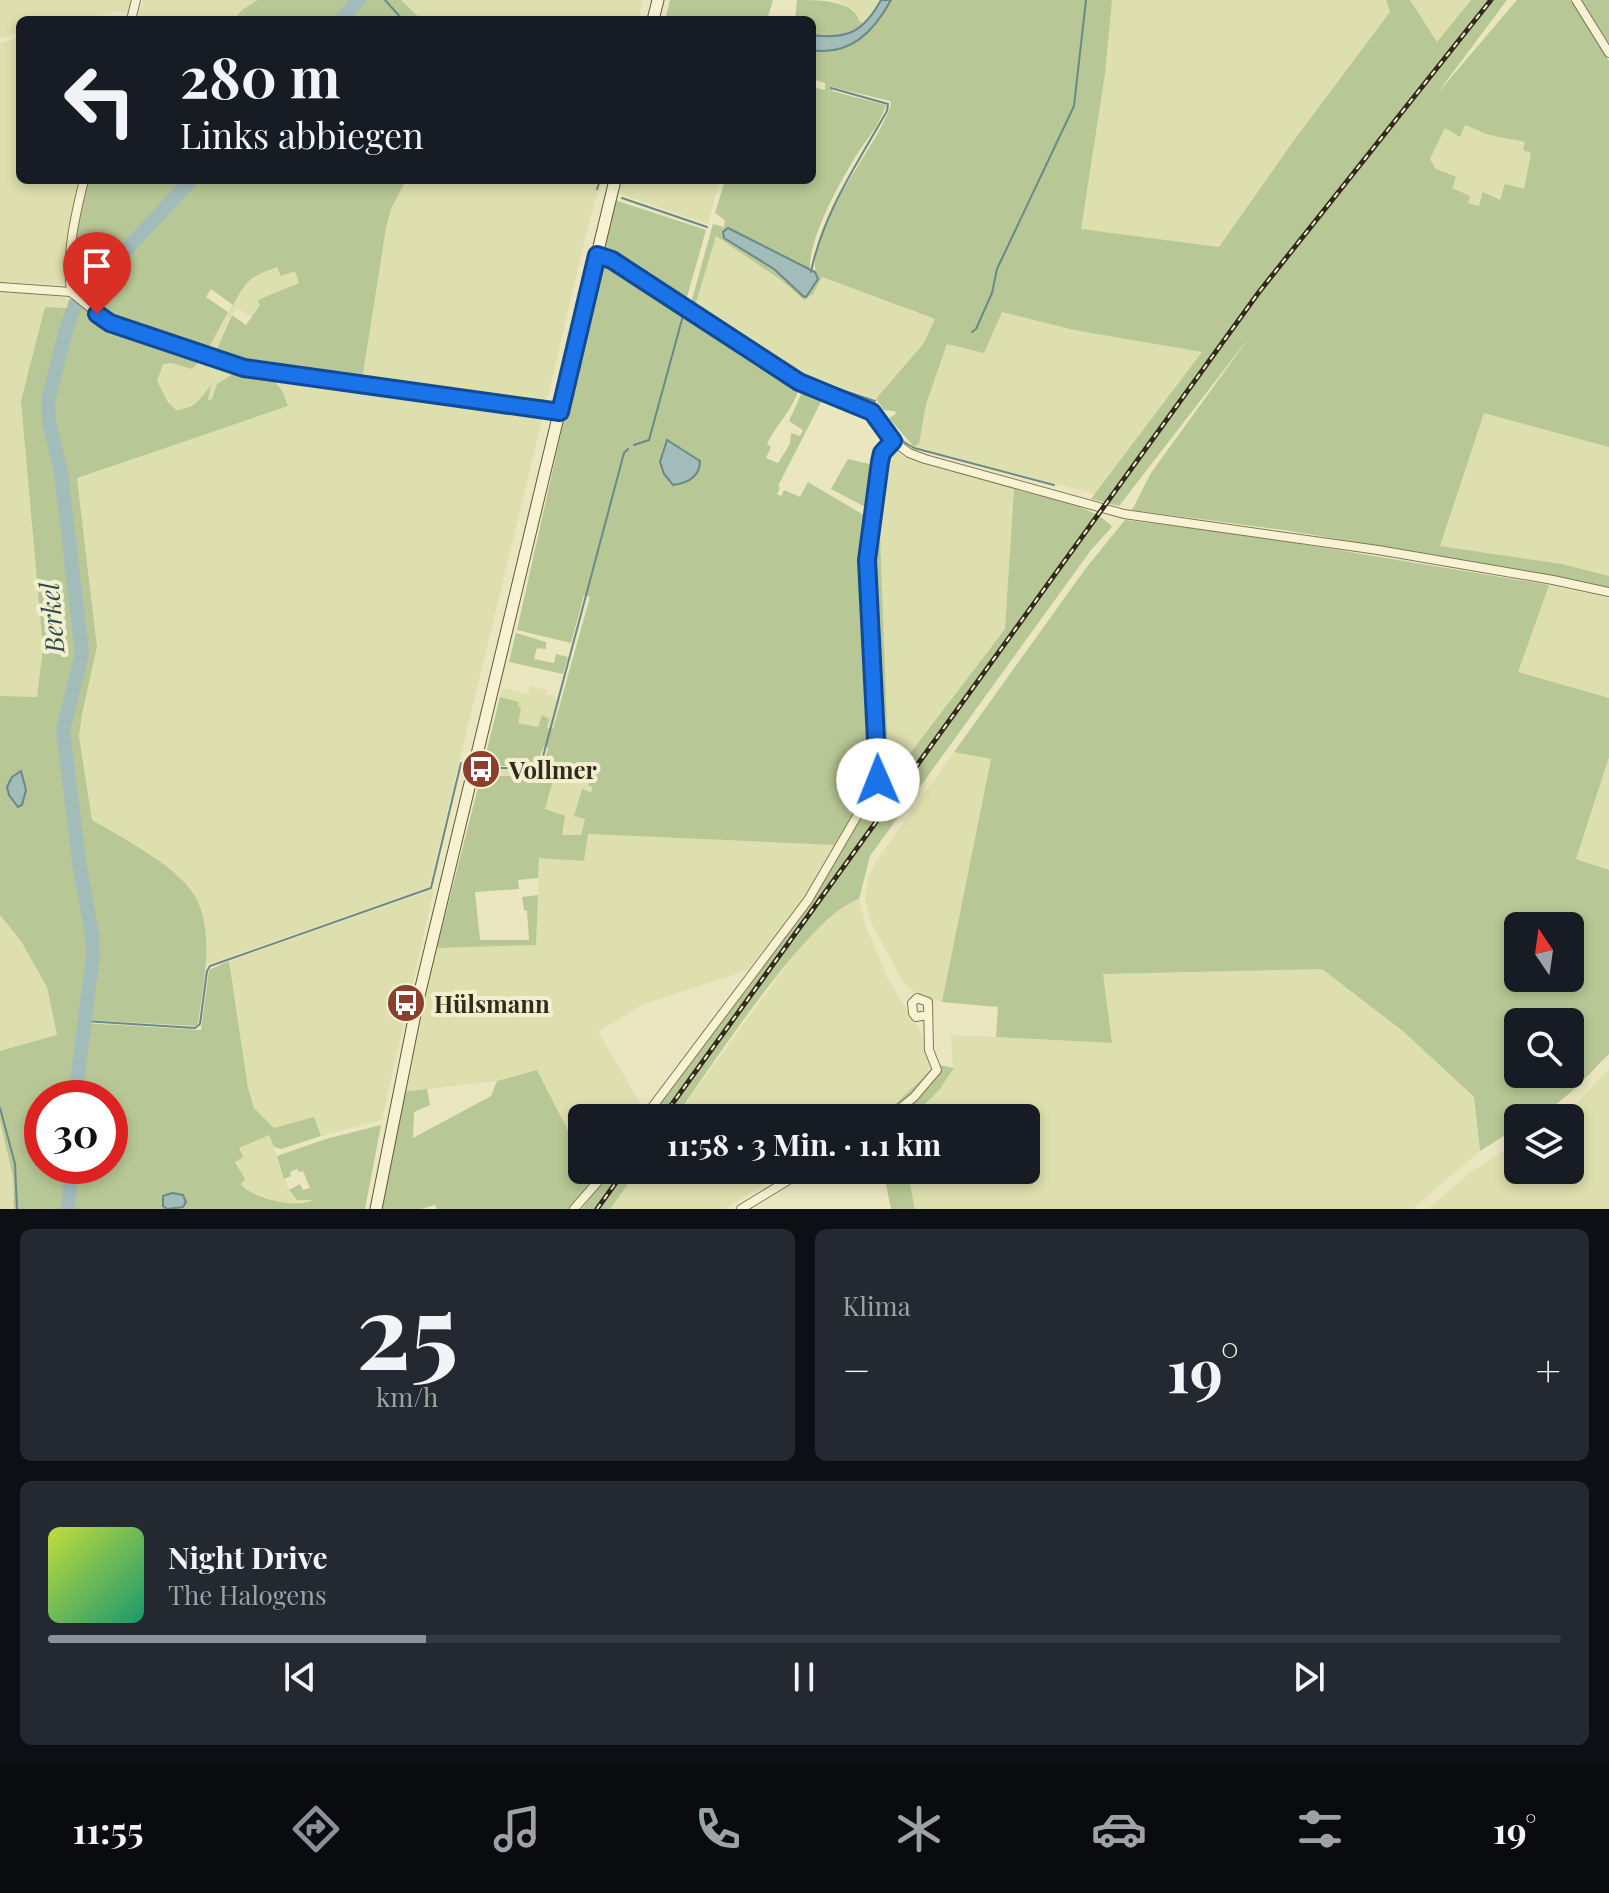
<!DOCTYPE html>
<html lang="de">
<meta charset="utf-8">
<style>
:root{--surface:#171b24;--page:#242831;--text:#f1f3f6;--muted:#9ea1a6;--line:#363941;--accent:#8c9099}
body{margin:0;font-family:"Playfair Display",serif;background:var(--page);color:var(--text);height:100vh;display:flex;flex-direction:column;font-size:30px;white-space:nowrap}
*{box-sizing:border-box;margin:0}
p{font-size:26px;color:var(--muted)}
.icon{flex:none;width:44px;height:44px;fill:none;stroke:currentColor;stroke-width:2;stroke-linecap:round;stroke-linejoin:round}
.map{position:relative;height:1209px;overflow:hidden}
.side{display:flex;flex-direction:column;gap:20px;padding:20px;background:#0d0f14;flex:1}
.side>*{flex:none}
.hud{position:absolute;left:16px;top:16px;width:800px;height:168px;border-radius:12px;box-shadow:0 4px 12px #0003;background:#171b24;color:var(--text);overflow:hidden}
.needle{width:52px;rotate:347deg}
.tools{position:absolute;left:1504px;top:912px;display:grid;gap:16px}
.tools a{display:grid;place-items:center;width:80px;height:80px;border-radius:12px;background:var(--surface);box-shadow:0 4px 12px #0003;font-size:40px}
.speed{position:absolute;left:24px;top:1080px;display:flex;gap:16px;font-size:40px;font-weight:700;text-align:center}
.speed>*{display:grid;place-content:center;width:104px;height:104px;border-radius:50%;background:var(--surface);box-shadow:0 4px 12px #0003;line-height:1}
.speed .limit{border:12px solid #d22;background:#fff;color:#111}
.pin{position:absolute;display:grid;place-items:center;width:68px;height:68px;color:#fff;margin:-82px -34px;border-radius:50% 50% 50% 0;rotate:-45deg;box-shadow:0 0 8px #0007}
.pin .icon{rotate:45deg}
.me{position:absolute;width:88px;margin:-44px;rotate:359deg;stroke-linejoin:round;filter:drop-shadow(0 0 6px #0008)}
.turn{display:flex;align-items:center;gap:28px;height:168px;padding:0 32px;font-size:36px}
.turn .icon{width:104px;height:104px;stroke-width:2.5}
.turn b{display:block;font-size:56px;line-height:68px}
.big{font-size:60px;font-weight:700;line-height:1.1}
.side .widget{flex:1;display:flex;flex-direction:column;justify-content:center;gap:12px;min-width:0;padding:0 28px;border-radius:12px;background:var(--page)}
.side .dial{align-items:center;gap:0}
.dial b{font-size:104px;line-height:1}
.song{display:flex;align-items:center;gap:24px}
.cover{width:96px;height:96px;border-radius:12px;background:linear-gradient(135deg,hsl(70 70% 55%),hsl(160 70% 35%))}
.played{height:8px;border-radius:4px;background:linear-gradient(90deg,var(--accent) 25%,var(--line) 25%)}
.keys{display:flex;justify-content:space-around;direction:ltr}
.heat{display:flex;justify-content:space-between;align-items:center;font-size:44px;direction:ltr}
.side .tiles{flex:1;display:grid;gap:20px;grid-template-columns:1fr 1fr}
.widget:last-child{grid-column:span 2}
.trip{position:absolute;left:568px;top:1104px;width:472px;height:80px;border-radius:12px;background:var(--surface);box-shadow:0 4px 12px #0003;font-weight:700;line-height:80px;text-align:center}
.dock{display:flex;height:128px;justify-content:space-around;align-items:center;background:#090b0e;color:var(--muted)}
.dock .icon{width:56px;height:56px}
.dock .on{color:var(--accent)}
.dock b{font-size:36px;color:var(--text)}
.map>svg:first-child{display:block}
.farmland{fill:#dddfae}
.green{fill:#b7c795;fill-rule:evenodd}
.water{fill:#a2bcba;stroke:#6b8987;stroke-width:2}
.lines{fill:none;stroke-linecap:round;stroke-linejoin:round}
.stream{stroke:#6b8987;stroke-width:2}
.river{stroke:#a2bcba;stroke-width:14}
.street-casing{stroke:#817759;stroke-width:10}
.secondary-casing{stroke:#63583d;stroke-width:13}
.street{stroke:#f6f2d2;stroke-width:8}
.secondary{stroke:#f6f2d2;stroke-width:11}
.rail-casing{stroke:#322b1d;stroke-width:5}
.rail{stroke:#f2efcf;stroke-width:2;stroke-dasharray:6;stroke-linecap:butt}
.route-casing{stroke:#114b97;stroke-width:20}
.route{stroke:#1a73e8;stroke-width:14}
.labels{text-anchor:middle;dominant-baseline:central;stroke-width:8;stroke-linejoin:round;paint-order:stroke}
.poi-label{font-size:24px;font-weight:bold;fill:#322b1d;stroke:#f2efcf;text-anchor:start}
.water-label{font-size:26px;font-style:italic;fill:#2d4c51;stroke:#f2efcf}
</style>
<div class="map">
<svg width="1609" height="1209" viewBox="0 0 1609 1209">
<rect width="100%" height="100%" fill="#eae6c0"/>
<g class="farmland">
<path d="M0 0H133L129 13 116 11 78 20H20V33L0 38Z"/>
<path d="M143 0H257L242 10 234 20H137Z"/>
<path d="M401 0H643L638 20H422Z"/>
<path d="M836 0H881L866 25 859 21 853 10Z"/>
<path d="M1112 0H1386L1391 12 1295 139 1220 247 1080 230 1105 74Z"/>
<path d="M1410 0H1471L1437 42Z"/>
<path d="M20 38V180H78L69 225 65 282 62 285 0 282V43Z"/>
<path d="M1465 125 1489 135 1526 142 1532 152 1524 189 1503 193 1500 200 1479 207 1468 203 1470 196 1451 188 1430 159 1445 128Z"/>
<path d="M406 180H602L591 214 546 404 362 380 386 228 391 209Z"/>
<path d="M621 180H720L708 224 617 193Z"/>
<path d="M716 236 781 280 794 292 807 299 817 288 821 277 936 320 924 343 876 399 805 375 695 306Z"/>
<path d="M277 266 295 270 300 283 259 300 260 305 251 317 237 308 229 319 215 353 207 351 241 288 250 277Z"/>
<path d="M0 290 46 292 69 299 67 308 44 307 43 647 37 697 0 696Z"/>
<path d="M1002 312 1074 330 1203 352 1095 494 914 448 919 444 926 404 947 344Z"/>
<path d="M203 358 239 370 217 384 212 399 207 401 210 388 197 402 185 409H173L157 381 160 369 163 364 171 363 192 369Z"/>
<path d="M272 378 543 416 429 887 206 965 202 917 193 894 165 867 92 820 79 736 82 714 97 647 77 477 288 406 278 382Z"/>
<path d="M1484 412 1609 447V576L1562 564 1439 546Z"/>
<path d="M891 447 903 457 1014 489 1005 629 888 782 880 536H874L883 459Z"/>
<path d="M1549 585 1609 598V698L1517 672Z"/>
<path d="M530 686 546 690V695H555L554 699 560 700 553 730 546 728 542 715 539 728 517 722 521 708 518 707 519 702 500 697 503 688 528 694Z"/>
<path d="M954 752 991 759 942 1002 915 992 903 982 871 922 865 900 868 879 875 863Z"/>
<path d="M1609 757V870L1575 859Z"/>
<path d="M580 763 589 765 592 773 589 785 592 786 574 816 585 819 581 836 561 835 544 809 552 779 544 776H481L483 769 541 770 544 764 573 770 575 765Z"/>
<path d="M587 834 834 845 805 895 748 970 642 1005 598 1032 645 1111 640 1118H582V1158L537 1070 497 1081 402 1092 437 948 536 945 539 858Z"/>
<path d="M434 889 382 1120 321 1136 314 1117 274 1128 254 1108 248 1088 229 961Z"/>
<path d="M859 899 865 924 889 981 922 1034 930 1067 919 1085 873 1118H675L802 944 846 903Z"/>
<path d="M0 915 20 940 47 986 57 1035 0 1051Z"/>
<path d="M1322 969 1404 1032 1474 1098 1480 1151 1412 1209H915L907 1170H1026V1118H911L939 1090 953 1068 951 1035 1112 1043 1102 974Z"/>
<path d="M1609 1069V1209H1428L1472 1171 1518 1142V1170H1570V1118H1558L1572 1108Z"/>
<path d="M0 1121 13 1177 14 1209H0Z"/>
<path d="M269 1135 291 1195 314 1199 311 1203 300 1207 274 1201 252 1193 241 1184 245 1179 235 1161 239 1148Z"/>
<path d="M638 1170H788L724 1209H610Z"/>
</g>
<g class="green">
<path d="M257 0H356L337 20H234L242 10Z"/>
<path d="M360 0H401L422 20H342Z"/>
<path d="M670 0H773L767 20H665Z"/>
<path d="M797 0C818 0 854 0 859 21L866 25 834 37 812 35V20H795Z"/>
<path d="M891 0H1112L1105 74 1081 229 1219 247 1295 139 1390 12 1386 0H1410L1437 42 1471 0H1507L1436 95 1517 0H1570L1609 61V447L1484 413 1440 546 1562 564 1609 576V588L1556 576 1284 530 1132 510 1151 473 1251 335 1119 506 1091 499 1202 352 1074 330 1002 312 984 353 947 344 926 404 919 444 914 447 889 418 896 414 895 411 884 410 876 399 924 343 935 319 822 277 813 294 804 300 781 280 716 236 695 306 691 303 713 224 724 227 725 220 715 213 725 180H812V87L825 90V83L812 79V50C852 56 873 31 891 0ZM832 87 890 101 891 104C880 145 798 237 818 279L806 297 797 292 774 269 724 238 753 243 810 269C809 238 838 186 854 159 865 141 880 125 886 105L832 91ZM1465 125 1489 135 1525 142 1523 150 1531 153 1524 189 1505 184 1500 200 1483 192 1479 206 1468 203 1470 196 1452 188 1456 177 1436 169 1430 159 1445 128 1460 137Z"/>
<path d="M1581 0H1609V43Z"/>
<path d="M89 180H189L81 293C66 271 79 204 89 180Z"/>
<path d="M195 180H406L391 209 386 228 362 380 248 364 215 353 232 315 246 325 260 305 258 300 299 283 295 271 281 276 277 267C250 277 247 279 233 305L211 289 206 297 228 312 207 351C166 338 116 330 85 297Z"/>
<path d="M615 200 706 230 685 304 602 251Z"/>
<path d="M600 259 800 385C794 409 777 423 767 444L771 447 766 458 778 463 790 444 791 433 800 436 803 430 789 421 804 388 824 396 778 486 780 488 777 494 781 496 784 490 800 497 808 482 867 517 863 552 872 779 866 794 834 845 588 834 584 861 539 858 538 878 518 880 519 889 475 892 480 940H529L527 911 524 910 522 897 538 895 536 945 437 948 481 776H544L553 780 545 809 565 816 562 835H581L585 819 574 816 582 789 591 792 592 787 588 785 592 774 587 772 588 765 581 763 579 766 575 765 573 771 544 764 548 748 544 746 536 766H483L500 697 519 702 518 706 521 708 518 723 538 727 542 715 549 719 547 728 553 729 590 597 584 595 571 643 517 630Z"/>
<path d="M69 299 75 300 64 329 47 403V422L59 481 79 636C81 671 61 699 61 733 62 758 68 782 72 807 75 827 75 848 78 869 82 898 91 925 91 955L74 1098H42V1166H70L67 1209H14L13 1177 0 1121V1051L57 1035 47 987 21 941 0 915V696L37 697 43 647 21 401 45 307 67 308Z"/>
<path d="M79 304 108 326 203 358 192 369 171 363 163 364 157 381 168 402 176 410C196 408 200 399 211 385L208 400 212 399 217 384 239 370C267 377 279 375 288 406L77 478 97 647 82 714 79 736 92 820C122 838 184 869 198 902 214 940 203 985 198 1024L195 1026 86 1020 93 957V934L67 738 70 704 84 655 64 479 51 419V400L56 378 69 329Z"/>
<path d="M848 459 873 465 867 508 831 489Z"/>
<path d="M1014 489C1043 497 1094 505 1112 527L1091 550 870 856 859 899C810 913 708 1071 675 1118H649L811 901 881 782 874 536 880 535 889 781 1005 629Z"/>
<path d="M1125 520 1241 534 1549 585 1518 672 1609 698V757L1576 859 1609 870V1054C1585 1077 1554 1118 1518 1118V1127L1480 1151 1474 1097 1404 1032 1322 969 1103 974 1112 1043 996 1037 998 1007 942 1002 991 759 954 752 1086 568ZM1518 926H1570V978H1518ZM1518 1022H1570V1074H1518Z"/>
<path d="M516 633 546 642V649L537 648 534 659 554 663 556 654 568 657 563 674 509 662Z"/>
<path d="M229 961 248 1088 254 1108 274 1128 314 1117 321 1136 281 1149 274 1147 269 1135 239 1148 243 1157 235 1162 245 1179 241 1184C252 1199 299 1209 313 1200H297L289 1190 300 1184 303 1190 310 1188 303 1171 299 1172 297 1169 290 1172 291 1176 284 1179 277 1156 326 1139 381 1125 365 1209H69L72 1166H110V1098H77L85 1023 201 1030 209 970Z"/>
<path d="M935 1064 954 1068 939 1090 911 1118H880L921 1080Z"/>
<path d="M537 1070 582 1158V1170H588L593 1179 571 1209H437L435 1205 421 1209H382L402 1092 427 1089 430 1105 414 1112 413 1138 491 1096 497 1081Z"/>
<path d="M611 1170H638L610 1209H582Z"/>
<path d="M883 1170H907L915 1209H891Z"/>
</g>
<g class="water">
<path d="M881 0H891C874 31 851 56 812 50V35C848 40 864 31 881 0Z"/>
<path d="M728 228 815 272 818 279 806 297 803 296 774 269 724 238 723 232Z"/>
<path d="M667 440 700 461C700 477 688 483 673 485L664 474 660 462Z"/>
<path d="M21 771 26 790 22 805 18 807 9 795 7 787 12 777Z"/>
<path d="M115 1122C124 1130 122 1148 111 1153L110 1124Z"/>
<path d="M172 1193 183 1195 186 1202 183 1207 167 1209 163 1206V1196Z"/>
</g>
<g class="lines">
<g class="stream">
<path d="M385 0 403 20"/>
<path d="M597 189 600 180"/>
<path d="M622 198 707 227"/>
<path d="M811 272C823 213 857 164 887 111L888 104 831 88"/>
<path d="M695 308 803 377 875 401"/>
<path d="M972 332 976 329 992 293 997 269 1074 106 1086 0"/>
<path d="M892 425 904 442 914 448 1054 485"/>
<path d="M634 445 649 440 684 312"/>
<path d="M484 768H537L541 764 624 453 628 449"/>
<path d="M84 1021 195 1028 200 1024 207 971 210 966 431 888 461 763"/>
<path d="M0 1108 15 1164 17 1209"/>
</g>
<g class="river">
<path d="M340 20 359 0"/>
<path d="M75 1098 93 955 92 934 80 868 63 730 82 654 61 472 49 422 48 401 66 330 75 305 191 180"/>
<path d="M68 1209 71 1166"/>
</g>
<g class="street-casing">
<g id="street">
<path d="M1576 0 1609 53"/>
<path d="M131 20 136 0"/>
<path d="M597 255 612 260 799 382 872 412 893 441 909 453 925 459 1124 514 1378 550 1553 580 1609 592"/>
<path d="M0 287 71 292 110 323 244 368 560 412"/>
<path d="M71 292C66 254 75 216 84 180"/>
<path d="M644 1118 808 900 878 780 867 560 880 462 882 453 893 441"/>
<path d="M888 1118 914 1097 937 1070 929 1050 928 1002 917 998 912 1003 913 1013 916 1017 928 1015"/>
<path d="M574 1209 608 1170"/>
<path d="M741 1209 805 1170"/>
</g>
</g>
<g class="secondary-casing">
<g id="secondary">
<path d="M653 20 658 0"/>
<path d="M376 1209 417 1004 615 180"/>
</g>
</g>
<use href="#street" class="street"/>
<use href="#secondary" class="secondary"/>
<g class="rail-casing">
<g id="rail">
<path d="M662 1118 1259 292 1491 0"/>
<path d="M597 1209 625 1170"/>
</g>
</g>
<use href="#rail" class="rail"/>
</g>
<g class="lines">
<g class="route-casing">
<path id="route" d="M97 314 110 323 244 368 560 412 597 255 612 260 799 382 872 412 893 441 882 453 880 462 867 560 878 780"/>
</g>
<use href="#route" class="route"/>
</g>
<defs>
<g id="bus-disc" transform="scale(2)"><circle r="9.5" fill="#8b402e" stroke="#f2efcf"/><path d="M-5-6H5V4H4V6H2V4H-2V6H-4V4H-5ZM-3.5-4V0h7V-4ZM-3.5 1.2v1.5H-2V1.2ZM2 1.2v1.5H3.5V1.2Z" fill="#fff"/></g>
</defs>
<g fill-rule="evenodd">
<use href="#bus-disc" x="481" y="769"/>
<use href="#bus-disc" x="406" y="1003"/>
</g>
<g class="labels">
<g class="poi-label">
<text x="509" y="769">Vollmer</text>
<text x="434" y="1003">Hülsmann</text>
</g>
<g class="water-label">
<text transform="translate(51 618) rotate(-95)">Berkel</text>
</g>
</g>
</svg>
<div class="tools">
<a><svg class="needle" viewBox="-14 -14 28 28"><path d="M0-13l5 13h-10z" fill="#e53935"/><path d="M0 13l5-13h-10z" fill="#9ea1a6"/></svg></a>
<a><svg class="icon" aria-label="search" viewBox="0 0 24 24"><circle cx="10" cy="10" r="6"/><path d="M15 15l6 6"/></svg></a>
<a><svg class="icon" aria-label="layers" viewBox="0 0 24 24"><path d="M12 4l9 5-9 5-9-5zM3 14l9 5 9-5"/></svg></a>
</div>
<div class="speed"><div class="limit">30</div></div>
<div class="pin" style="left:97px;top:314px;background:#d93025"><svg class="icon" aria-label="arrive" viewBox="0 0 24 24"><path d="M6 21V4h12l-3 4 3 4H6"/></svg></div>
<svg class="me" style="left:878px;top:780px" viewBox="-20 -20 40 40"><circle r="19" fill="#fff"/><path d="M0-13L10 11 0 6-10 11z" fill="#1a73e8"/></svg>
<div class="trip">11:58 · 3 Min. · 1.1 km</div>
<div class="hud">
<div class="turn"><svg class="icon" aria-label="left" viewBox="0 0 24 24"><path d="M17 20v-9H6M10 6l-5 5 5 5"/></svg><div><b>280 m</b>Links abbiegen</div></div>
</div>
</div>
<section class="side">
<div class="tiles">
<div class="widget dial"><b>25</b><p>km/h</p></div>
<div class="widget"><p>Klima</p>
<div class="heat"><a>−</a><b class="big">19°</b><a>+</a></div>
</div>
<div class="widget">
<div class="song"><i class="cover"></i><div><b>Night Drive</b><p>The Halogens</p></div></div>
<div class="played"></div>
<div class="keys"><svg class="icon" aria-label="previous" viewBox="0 0 24 24"><path d="M18 5L8 12l10 7zM5 5v14"/></svg><svg class="icon" aria-label="pause" viewBox="0 0 24 24"><path d="M8 5v14M16 5v14"/></svg><svg class="icon" aria-label="next" viewBox="0 0 24 24"><path d="M6 5l10 7-10 7zM19 5v14"/></svg></div>
</div>
</div>
</section>
<nav class="dock">
<b>11:55</b>
<svg class="icon on" aria-label="directions" viewBox="0 0 24 24"><path d="M12 3l9 9-9 9-9-9zM9 14v-3h6M13 9l2 2-2 2"/></svg>
<svg class="icon" aria-label="music" viewBox="0 0 24 24"><path d="M9 18V5l10-2v13"/><circle cx="6" cy="18" r="3"/><circle cx="16" cy="16" r="3"/></svg>
<svg class="icon" aria-label="phone" viewBox="0 0 24 24"><path d="M5 4h4l2 5-3 2q2 4 5 5l2-3 5 2v4C11 20 4 13 5 4z"/></svg>
<svg class="icon" aria-label="climate" viewBox="0 0 24 24"><path d="M12 3v18M4 7l16 10M4 17L20 7"/></svg>
<svg class="icon" aria-label="car" viewBox="0 0 24 24"><path d="M5 17H2v-5l4-1 3-4h7l3 4 3 1v5h-3M9 17h6M6 11h13"/><circle cx="7" cy="17" r="2"/><circle cx="17" cy="17" r="2"/></svg>
<svg class="icon" aria-label="filters" viewBox="0 0 24 24"><path d="M4 7h16M4 17h16"/><circle cx="9" cy="7" r="2"/><circle cx="15" cy="17" r="2"/></svg>
<b>19°</b>
</nav>
